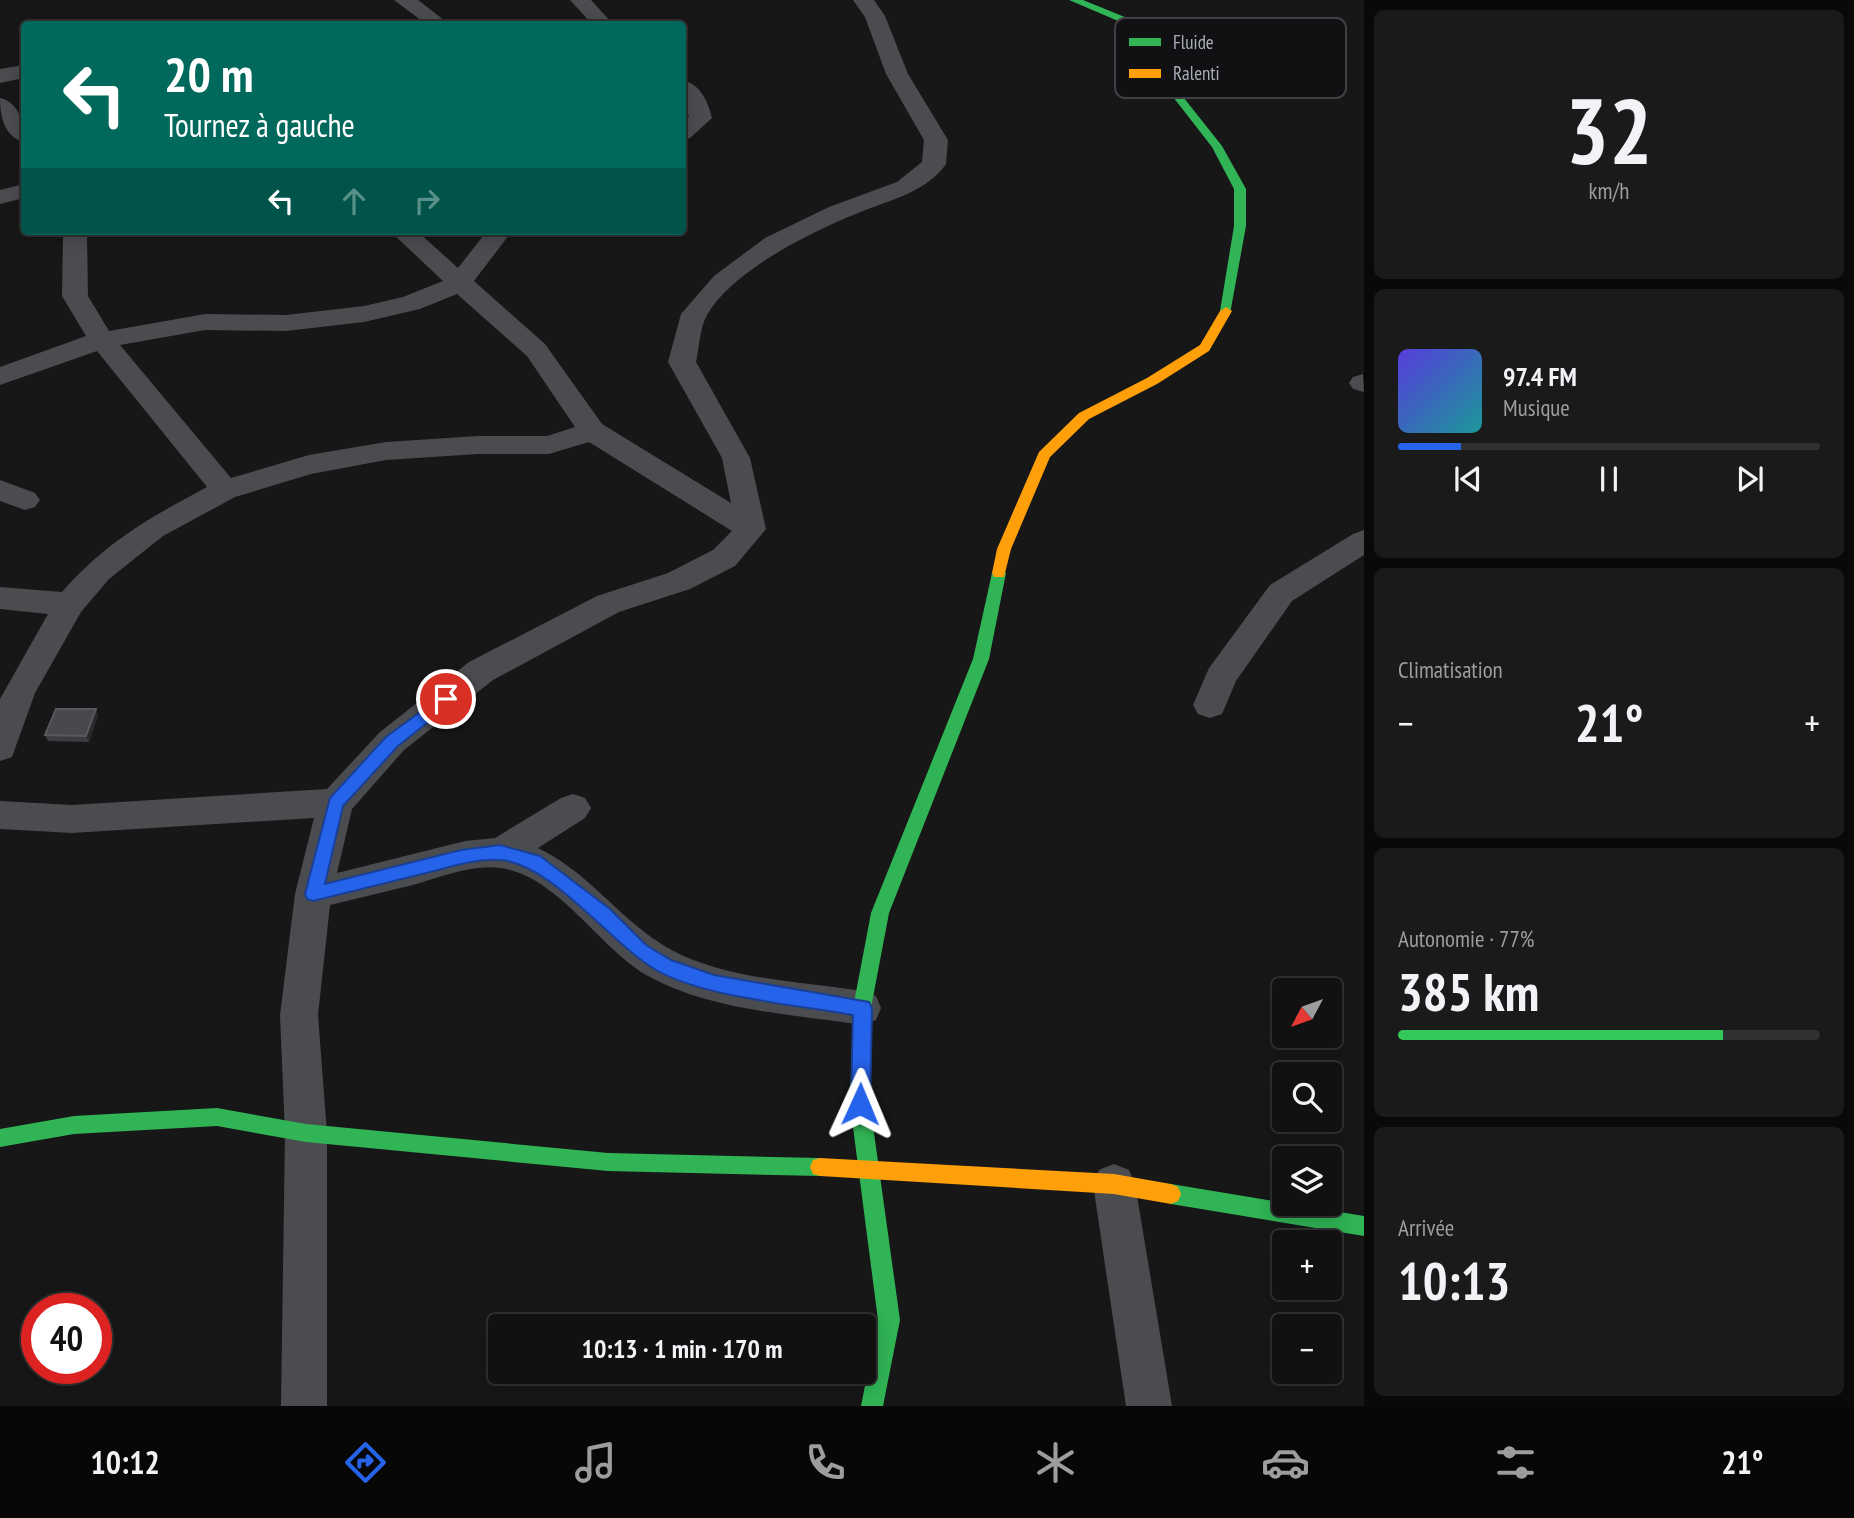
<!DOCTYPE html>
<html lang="fr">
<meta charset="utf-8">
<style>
:root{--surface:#111;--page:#1a1a1a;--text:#f1f3f6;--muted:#9c9d9f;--line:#303131;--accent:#2563eb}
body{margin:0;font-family:"PT Sans Narrow",sans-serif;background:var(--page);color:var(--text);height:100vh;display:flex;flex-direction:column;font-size:26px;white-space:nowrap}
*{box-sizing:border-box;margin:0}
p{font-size:23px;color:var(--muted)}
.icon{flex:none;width:38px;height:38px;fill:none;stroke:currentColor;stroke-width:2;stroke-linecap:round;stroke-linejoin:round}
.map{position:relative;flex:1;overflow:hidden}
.details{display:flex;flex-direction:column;gap:10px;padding:10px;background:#090909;width:490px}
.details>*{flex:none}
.guide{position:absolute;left:21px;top:21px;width:665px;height:214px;border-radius:7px;box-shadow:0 4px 18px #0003,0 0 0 2px var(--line);background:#00695c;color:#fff;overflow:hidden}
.needle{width:46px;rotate:229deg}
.buttons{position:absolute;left:1272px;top:978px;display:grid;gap:14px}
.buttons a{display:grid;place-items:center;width:70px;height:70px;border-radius:7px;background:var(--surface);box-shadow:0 4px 18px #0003,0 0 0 2px var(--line);font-size:35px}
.speed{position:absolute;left:21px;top:1293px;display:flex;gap:14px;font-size:35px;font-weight:700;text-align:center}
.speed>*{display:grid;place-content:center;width:91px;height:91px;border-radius:50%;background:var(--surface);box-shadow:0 4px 18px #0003,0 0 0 2px var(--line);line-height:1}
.speed .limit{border:10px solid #d22;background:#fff;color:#111}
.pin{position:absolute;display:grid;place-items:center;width:60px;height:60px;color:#fff;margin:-30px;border:4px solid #fff;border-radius:50%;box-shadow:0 2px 7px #0007}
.me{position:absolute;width:77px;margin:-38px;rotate:1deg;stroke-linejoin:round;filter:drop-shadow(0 0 5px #0008)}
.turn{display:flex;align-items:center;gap:24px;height:147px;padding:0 28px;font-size:32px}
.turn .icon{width:91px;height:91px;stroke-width:2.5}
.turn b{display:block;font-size:49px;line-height:60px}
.lanes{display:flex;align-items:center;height:66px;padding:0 28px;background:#0003;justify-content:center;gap:35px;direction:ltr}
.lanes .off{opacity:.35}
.big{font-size:52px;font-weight:700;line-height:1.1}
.details .widget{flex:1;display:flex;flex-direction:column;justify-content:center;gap:10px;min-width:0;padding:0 24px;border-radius:10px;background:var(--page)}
.details .dial{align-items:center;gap:0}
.dial b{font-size:91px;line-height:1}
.song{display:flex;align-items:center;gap:21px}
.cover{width:84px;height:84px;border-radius:10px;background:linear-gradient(135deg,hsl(250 70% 55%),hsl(180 70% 35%))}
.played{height:7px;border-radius:4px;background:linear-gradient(90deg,var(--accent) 15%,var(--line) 15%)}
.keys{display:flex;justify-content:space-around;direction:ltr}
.heat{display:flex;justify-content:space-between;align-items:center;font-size:38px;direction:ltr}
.charge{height:10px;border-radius:5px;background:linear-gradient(90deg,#34c759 77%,var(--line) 0)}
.trip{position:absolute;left:488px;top:1314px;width:388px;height:70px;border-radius:7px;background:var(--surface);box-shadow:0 4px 18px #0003,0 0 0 2px var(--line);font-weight:700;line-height:70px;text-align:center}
.tabs{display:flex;height:112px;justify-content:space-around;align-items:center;background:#070707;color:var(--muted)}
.tabs .icon{width:49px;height:49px}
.tabs .current{color:var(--accent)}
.tabs b{font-size:32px;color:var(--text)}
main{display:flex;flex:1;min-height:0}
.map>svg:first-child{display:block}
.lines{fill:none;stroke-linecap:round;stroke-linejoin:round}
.street{fill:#4b4c50;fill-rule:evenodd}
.fast{fill:#30b455;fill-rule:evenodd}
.slow{fill:#ff9f0a;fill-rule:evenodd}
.wall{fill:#3c3d40}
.shaded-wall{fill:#28292a}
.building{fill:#48494d;stroke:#57595e;stroke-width:2}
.route{fill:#2563eb;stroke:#184099;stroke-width:2}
.key{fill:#111113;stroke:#3e4045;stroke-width:2}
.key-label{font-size:19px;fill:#a8adb8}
</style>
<main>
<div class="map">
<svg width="1364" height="1406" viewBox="0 0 1364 1406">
<rect width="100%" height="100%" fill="#171717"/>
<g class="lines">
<g class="street">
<path d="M394 0H418L449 24H426Z"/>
<path d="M570 0H591L613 24H592Z"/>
<path d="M853 0H874L885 16 908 74 948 140 946 164C928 190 895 199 868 209 819 228 734 268 707 315 700 327 699 348 696 362L750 458 766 529 735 566 690 589 619 612 493 680 404 750 352 809 337 873 465 841 495 838 561 798 573 794 585 798 591 808 585 818 538 848C588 872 615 914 660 943 714 979 798 981 862 991L876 996 881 1008 876 1020 862 1025C793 1014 712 1011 650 977 599 949 560 877 501 868 472 864 441 877 413 885 385 892 358 898 330 905L318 1015 327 1133V1406H281L285 1133 280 1015 295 894 314 818 72 833 0 829V801L72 805 327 789 380 732 469 662 597 596 668 573 713 550 732 531 589 442 549 454H478L386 460 311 474 235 497 163 536 109 579 81 612 35 693 12 757 0 761V699L48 614 0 609V587L62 592C106 542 149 518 207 487L97 351 0 385V367L86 336 62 296 63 237 60 231H84L87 237 88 296 109 331 205 314 286 315 364 306 403 297 443 281 390 231H417L458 268 487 231H512L474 281 545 344 602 424 731 503 722 458 668 362 681 314 714 276 765 238 829 207 897 182 922 162 924 140 886 74 865 17ZM457 294 527 356 575 427 547 436H478L386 442 309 455 231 478 120 345 205 330 286 331 364 322 420 309Z"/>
<path d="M24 65V78L0 83V69Z"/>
<path d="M682 80C701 84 708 102 712 118L690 138 682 140V121L689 116 682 99Z"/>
<path d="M0 98C20 103 24 124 24 142 4 137 0 116 0 98Z"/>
<path d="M24 184V198L0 204V190Z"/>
<path d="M1363 374 1364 392 1353 389 1349 383 1353 377Z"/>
<path d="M0 480 35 493 40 500 35 507 25 510 0 501Z"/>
<path d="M1364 530V555L1292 601 1236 681 1222 714 1210 718 1198 714 1193 705 1209 668 1270 585 1353 534Z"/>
<path d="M1114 1164 1129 1170 1135 1184 1172 1406H1126L1093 1184 1099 1170Z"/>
</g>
<g class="fast">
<path d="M1069 0H1083L1159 31 1174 45 1180 93 1222 146 1246 189V226L1230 314 1226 315 1220 311 1234 226V189L1212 147 1170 93 1165 48 1151 35Z"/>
<path d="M999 568 1006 573 989 659 889 913 871 1008 870 1104 900 1320 883 1406H861L878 1320 850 1104 853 1008 871 913 973 659 992 573Z"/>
<path d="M217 1108 306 1124 608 1153 820 1158 827 1160 830 1167 827 1174 820 1176 608 1171 306 1142 217 1126 74 1134 0 1147V1129L74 1116Z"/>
<path d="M1171 1184 1364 1216V1236L1171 1204 1164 1201 1161 1194 1164 1187Z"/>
</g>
<g class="slow">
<path d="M1226 307 1232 311 1209 351 1157 384 1089 419 1050 457 1011 549 1004 577H994L992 573 997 549 1039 452 1079 413 1147 378 1200 345 1220 311Z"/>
<path d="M820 1158 1114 1174 1171 1184 1178 1187 1181 1194 1178 1201 1171 1204 1114 1194 820 1176 813 1174 810 1167 813 1160Z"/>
</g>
</g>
<path class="wall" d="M98 715 89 742 48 741 45 735Z"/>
<path class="shaded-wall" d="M96 709 98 715 89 742 86 736Z"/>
<path class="building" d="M56 709H96L86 736 45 735Z"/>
<path class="route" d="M446 693 453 699 451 704 398 746 343 806 325 884 461 850 500 845 540 856 610 909 646 945 671 960 714 975 869 1002 872 1008 870 1104 867 1110 860 1113 854 1110 851 1104 853 1015C797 1005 703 997 656 970 610 943 553 865 501 860 475 858 447 868 422 874 386 883 350 892 313 901L307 899 305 894 330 798 386 737Z"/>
<rect x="1115" y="18" width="231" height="80" rx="10" class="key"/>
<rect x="1129" y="38" width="32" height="8" fill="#30b455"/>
<rect x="1129" y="69" width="32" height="9" fill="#ff9f0a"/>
<g class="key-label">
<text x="1173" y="49">Fluide</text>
<text x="1173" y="80">Ralenti</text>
</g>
</svg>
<div class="buttons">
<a><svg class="needle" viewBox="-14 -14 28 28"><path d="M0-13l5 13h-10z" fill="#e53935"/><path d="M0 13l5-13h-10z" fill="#9c9d9f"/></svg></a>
<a><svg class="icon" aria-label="search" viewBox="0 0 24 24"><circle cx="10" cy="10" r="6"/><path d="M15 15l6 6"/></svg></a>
<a><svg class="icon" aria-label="layers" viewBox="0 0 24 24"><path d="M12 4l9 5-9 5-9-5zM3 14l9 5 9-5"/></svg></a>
<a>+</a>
<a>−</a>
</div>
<div class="speed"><div class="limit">40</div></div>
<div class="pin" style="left:446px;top:699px;background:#d93025"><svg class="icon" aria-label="arrive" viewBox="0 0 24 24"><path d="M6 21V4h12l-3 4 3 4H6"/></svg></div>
<svg class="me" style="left:860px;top:1104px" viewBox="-20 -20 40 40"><path d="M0-17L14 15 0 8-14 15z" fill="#2563eb" stroke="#fff" stroke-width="4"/></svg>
<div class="trip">10:13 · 1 min · 170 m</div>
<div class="guide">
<div class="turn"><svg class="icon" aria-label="left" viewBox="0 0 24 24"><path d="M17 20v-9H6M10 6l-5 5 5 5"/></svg><div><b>20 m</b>Tournez à gauche</div></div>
<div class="lanes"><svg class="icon" aria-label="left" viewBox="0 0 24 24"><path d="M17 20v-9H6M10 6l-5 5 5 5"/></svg><svg class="icon off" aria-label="ahead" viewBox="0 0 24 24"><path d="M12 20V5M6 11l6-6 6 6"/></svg><svg class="icon off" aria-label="right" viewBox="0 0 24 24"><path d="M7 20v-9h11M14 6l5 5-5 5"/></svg></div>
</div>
</div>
<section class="details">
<div class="widget dial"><b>32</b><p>km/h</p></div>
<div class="widget">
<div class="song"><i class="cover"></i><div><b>97.4 FM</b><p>Musique</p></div></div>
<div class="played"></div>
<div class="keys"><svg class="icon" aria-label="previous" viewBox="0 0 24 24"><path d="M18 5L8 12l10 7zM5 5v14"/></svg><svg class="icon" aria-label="pause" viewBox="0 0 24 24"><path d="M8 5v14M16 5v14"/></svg><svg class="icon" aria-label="next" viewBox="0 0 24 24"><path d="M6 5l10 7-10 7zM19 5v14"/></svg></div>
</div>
<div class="widget"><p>Climatisation</p>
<div class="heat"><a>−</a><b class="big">21°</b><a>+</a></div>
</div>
<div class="widget"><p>Autonomie · 77%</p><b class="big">385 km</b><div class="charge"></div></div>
<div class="widget"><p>Arrivée</p><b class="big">10:13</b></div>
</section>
</main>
<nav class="tabs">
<b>10:12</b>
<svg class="icon current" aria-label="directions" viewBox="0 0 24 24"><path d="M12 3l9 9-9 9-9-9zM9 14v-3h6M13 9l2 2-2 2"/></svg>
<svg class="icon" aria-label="music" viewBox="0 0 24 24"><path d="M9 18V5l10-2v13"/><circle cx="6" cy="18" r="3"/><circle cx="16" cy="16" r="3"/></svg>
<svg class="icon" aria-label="phone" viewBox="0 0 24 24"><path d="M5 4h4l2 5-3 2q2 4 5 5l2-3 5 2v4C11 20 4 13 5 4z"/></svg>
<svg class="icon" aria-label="climate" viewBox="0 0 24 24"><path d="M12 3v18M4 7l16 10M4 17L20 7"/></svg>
<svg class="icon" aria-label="car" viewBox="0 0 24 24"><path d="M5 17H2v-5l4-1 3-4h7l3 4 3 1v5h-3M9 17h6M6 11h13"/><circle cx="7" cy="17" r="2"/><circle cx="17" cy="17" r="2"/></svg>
<svg class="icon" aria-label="filters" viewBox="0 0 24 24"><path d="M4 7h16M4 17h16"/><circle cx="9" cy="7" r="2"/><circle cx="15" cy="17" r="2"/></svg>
<b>21°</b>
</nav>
